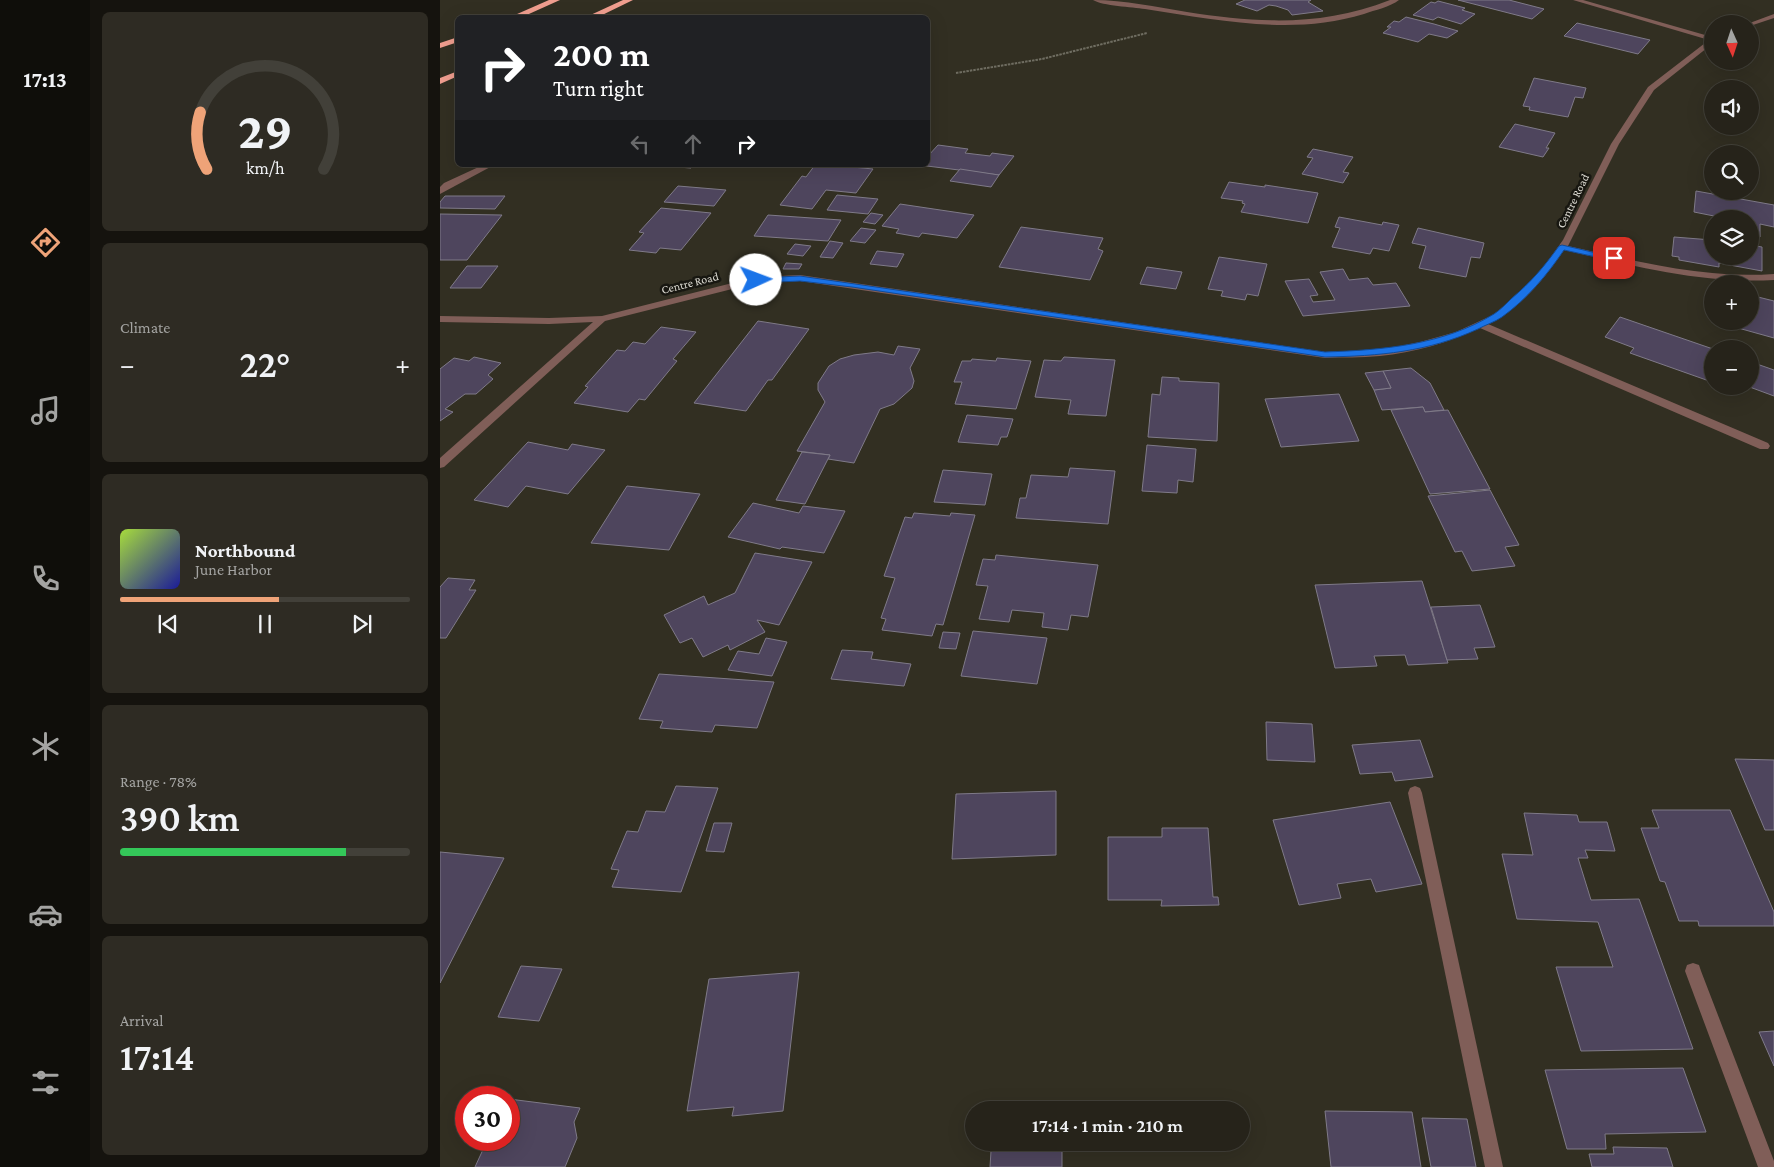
<!DOCTYPE html>
<meta charset="utf-8">
<style>
:root{--surface:#26231a;--page:#2e2b23;--text:#f1f3f6;--muted:#a4a4a2;--line:#424039;--accent:#efa378}
body{margin:0;font-family:"Crimson Pro",serif;background:var(--page);color:var(--text);height:100vh;display:flex;flex-direction:column;font-size:19px;white-space:nowrap}
*{box-sizing:border-box;margin:0}
p{font-size:16px;color:var(--muted)}
.icon{flex:none;width:28px;height:28px;fill:none;stroke:currentColor;stroke-width:2;stroke-linecap:round;stroke-linejoin:round}
.map{position:relative;flex:1;overflow:hidden}
.sheet{display:flex;flex-direction:column;gap:12px;padding:12px;background:#15130e;width:350px}
.sheet>*{flex:none}
.hud{position:absolute;left:15px;top:15px;width:475px;height:152px;border-radius:8px;box-shadow:0 5px 20px #0002,0 0 0 1px var(--line);background:#202124;color:#fff;overflow:hidden}
.needle{width:32px;rotate:177deg}
.fabs{position:absolute;left:1264px;top:15px;display:grid;gap:10px}
.fabs a{display:grid;place-items:center;width:55px;height:55px;border-radius:50%;background:var(--surface);box-shadow:0 5px 20px #0002,0 0 0 1px var(--line);font-size:25px}
.speed{position:absolute;left:15px;top:1086px;display:flex;gap:10px;font-size:25px;font-weight:700;text-align:center}
.speed>*{display:grid;place-content:center;width:65px;height:65px;border-radius:50%;background:var(--surface);box-shadow:0 5px 20px #0002,0 0 0 1px var(--line);line-height:1}
.speed .limit{border:8px solid #d22;background:#fff;color:#111}
.pin{position:absolute;display:grid;place-items:center;width:42px;height:42px;color:#fff;margin:-21px;border-radius:10px;box-shadow:0 2px 8px #0006}
.me{position:absolute;width:55px;margin:-28px;rotate:88deg;stroke-linejoin:round;filter:drop-shadow(0 0 4px #0008)}
.turn{display:flex;align-items:center;gap:18px;height:105px;padding:0 15px;font-size:22px}
.turn .icon{width:65px;height:65px;stroke-width:2.5}
.turn b{display:block;font-size:35px;line-height:42px}
.lanes{display:flex;align-items:center;height:48px;padding:0 15px;background:#0003;justify-content:center;gap:25px;direction:ltr}
.lanes .off{opacity:.35}
.big{font-size:38px;font-weight:600;line-height:1.1}
.sheet .tile{flex:1;display:flex;flex-direction:column;justify-content:center;gap:8px;min-width:0;padding:0 18px;border-radius:8px;background:var(--page)}
.sheet .dial{align-items:center;gap:0}
.dial svg{height:130px;overflow:visible;fill:none;stroke:var(--line);stroke-width:7;stroke-linecap:round;text-anchor:middle}
.dial text{fill:var(--text);stroke:none}
.song{display:flex;align-items:center;gap:15px}
.cover{width:60px;height:60px;border-radius:8px;background:linear-gradient(135deg,hsl(80 70% 55%),hsl(240 70% 35%))}
.played{height:5px;border-radius:2px;background:linear-gradient(90deg,var(--accent) 55%,var(--line) 55%)}
.keys{display:flex;justify-content:space-around;direction:ltr}
.heat{display:flex;justify-content:space-between;align-items:center;font-size:28px;direction:ltr}
.charge{height:8px;border-radius:4px;background:linear-gradient(90deg,#34c759 78%,var(--line) 0)}
.trip{position:absolute;left:525px;top:1101px;width:285px;height:50px;border-radius:25px;background:var(--surface);box-shadow:0 5px 20px #0002,0 0 0 1px var(--line);font-weight:600;line-height:50px;text-align:center}
main{display:flex;flex:1;min-height:0}
.dock{display:flex;flex-direction:column;width:90px;justify-content:space-around;align-items:center;background:#0f0e0a;color:var(--muted)}
.dock .icon{width:35px;height:35px}
.dock .selected{color:var(--accent)}
.dock b{font-size:22px;color:var(--text)}
.map>svg:first-child{display:block}
.building{fill:#4e455d;stroke:#7f7a88}
.lines{fill:none;stroke-linecap:round;stroke-linejoin:round}
.path{stroke:#6f6d61;stroke-width:2;stroke-dasharray:2.5 1;stroke-linecap:butt}
.minor{fill:#805e58;fill-rule:evenodd}
.highway{fill:#f09e8f;fill-rule:evenodd}
.route{fill:#1a73e8;stroke:#114b97}
.labels{text-anchor:middle;dominant-baseline:central;stroke-width:5;stroke-linejoin:round;paint-order:stroke}
.far-street-label{font-size:12px;fill:#dbd9d1;stroke:#181711}
</style>
<main>
<nav class="dock">
<b>17:13</b>
<svg class="icon selected" aria-label="directions" viewBox="0 0 24 24"><path d="M12 3l9 9-9 9-9-9zM9 14v-3h6M13 9l2 2-2 2"/></svg>
<svg class="icon" aria-label="music" viewBox="0 0 24 24"><path d="M9 18V5l10-2v13"/><circle cx="6" cy="18" r="3"/><circle cx="16" cy="16" r="3"/></svg>
<svg class="icon" aria-label="phone" viewBox="0 0 24 24"><path d="M5 4h4l2 5-3 2q2 4 5 5l2-3 5 2v4C11 20 4 13 5 4z"/></svg>
<svg class="icon" aria-label="climate" viewBox="0 0 24 24"><path d="M12 3v18M4 7l16 10M4 17L20 7"/></svg>
<svg class="icon" aria-label="car" viewBox="0 0 24 24"><path d="M5 17H2v-5l4-1 3-4h7l3 4 3 1v5h-3M9 17h6M6 11h13"/><circle cx="7" cy="17" r="2"/><circle cx="17" cy="17" r="2"/></svg>
<svg class="icon" aria-label="filters" viewBox="0 0 24 24"><path d="M4 7h16M4 17h16"/><circle cx="9" cy="7" r="2"/><circle cx="15" cy="17" r="2"/></svg>
</nav>
<section class="sheet">
<div class="tile dial"><svg viewBox="0 0 100 80">
<path d="M14 69A42 42 0 1 1 86 69"/>
<path d="M14 69A42 42 0 0 1 10 34" stroke="#efa378"/>
<text x="50" y="56" font-size="32" font-weight="700">29</text>
<text x="50" y="72" font-size="11">km/h</text>
</svg></div>
<div class="tile"><p>Climate</p>
<div class="heat"><a>−</a><b class="big">22°</b><a>+</a></div>
</div>
<div class="tile">
<div class="song"><i class="cover"></i><div><b>Northbound</b><p>June Harbor</p></div></div>
<div class="played"></div>
<div class="keys"><svg class="icon" aria-label="previous" viewBox="0 0 24 24"><path d="M18 5L8 12l10 7zM5 5v14"/></svg><svg class="icon" aria-label="pause" viewBox="0 0 24 24"><path d="M8 5v14M16 5v14"/></svg><svg class="icon" aria-label="next" viewBox="0 0 24 24"><path d="M6 5l10 7-10 7zM19 5v14"/></svg></div>
</div>
<div class="tile"><p>Range · 78%</p><b class="big">390 km</b><div class="charge"></div></div>
<div class="tile"><p>Arrival</p><b class="big">17:14</b></div>
</section>
<div class="map">
<svg width="1334" height="1167" viewBox="0 0 1334 1167">
<rect width="100%" height="100%" fill="#322f22"/>
<g class="building">
<path d="M805 0H871L868 2 883 11 852 15 848 10 836 6 829 5 817 11 796 4Z"/>
<path d="M1018 0H1069L1104 9 1092 19Z"/>
<path d="M998 1 1025 8 1022 10 1035 14 1021 24 998 17 993 20 973 15 991 2 995 3Z"/>
<path d="M966 17 994 24 1018 31 1007 38 989 34 978 42 943 33 951 27H947L954 21 959 22Z"/>
<path d="M1137 23 1210 40 1198 54 1124 36Z"/>
<path d="M1094 78 1146 88 1143 98 1135 97 1128 117 1089 110 1090 107 1083 106Z"/>
<path d="M1075 124 1115 133 1106 148H1109L1103 157 1059 147Z"/>
<path d="M498 145 528 149 525 153 550 156 552 153 574 156 559 175 479 165H488V156Z"/>
<path d="M873 149 913 157 903 172 909 173 903 183 862 174 873 158 867 157Z"/>
<path d="M226 165H254L251 168 225 166Z"/>
<path d="M375 165H392L433 169 416 193 386 190 372 209 340 205 362 176 366 177Z"/>
<path d="M520 169 559 175 551 187 510 181Z"/>
<path d="M789 182 825 187V185L878 193 868 223 801 212 805 204 802 203 803 201 781 198Z"/>
<path d="M238 186 286 190 274 206 224 202Z"/>
<path d="M1256 191 1334 205V227L1320 224V237L1310 235V219H1289L1254 212Z"/>
<path d="M397 195 438 199 428 214 387 210Z"/>
<path d="M5 196H65L55 209 0 208V202Z"/>
<path d="M460 204 534 215 517 238 482 233 479 237 456 233 459 229 442 226Z"/>
<path d="M221 208 271 213 241 250 220 248 216 253 189 250 204 233 199 232Z"/>
<path d="M431 213 443 215 435 224 423 222Z"/>
<path d="M0 214 62 215 27 260H0Z"/>
<path d="M328 215 401 220 388 241 314 236Z"/>
<path d="M899 217 942 225 943 222 959 225 949 251 933 248 930 254 892 247 900 228 895 227Z"/>
<path d="M581 227 663 238 658 249 663 251 650 280 559 267Z"/>
<path d="M421 228 436 230 425 243 410 241Z"/>
<path d="M978 228 1044 243 1040 258 1031 257 1026 277 979 268 986 246 972 243Z"/>
<path d="M1234 237 1272 240V256H1310V245L1322 247V271L1279 263V267L1239 260V257L1232 256Z"/>
<path d="M390 241 403 243 393 258 380 257Z"/>
<path d="M355 244 371 246 363 256 347 254Z"/>
<path d="M437 251 464 254 457 267 430 264Z"/>
<path d="M779 257 827 264 818 296 807 294 805 300 781 296 783 291 768 289Z"/>
<path d="M346 263 362 264 359 269H343Z"/>
<path d="M27 266H58L41 288H10Z"/>
<path d="M707 267 742 272 736 289 700 284Z"/>
<path d="M903 269 909 280 928 278 933 285 956 283 970 306 863 316 845 281 869 279 878 295 870 296 873 302 895 300 880 272Z"/>
<path d="M1310 295 1334 301V338L1273 321H1310Z"/>
<path d="M1180 317 1273 349 1272 382 1190 353 1194 348 1165 337Z"/>
<path d="M318 321 369 329 332 380H328L306 411 254 403Z"/>
<path d="M221 327 256 332 233 359 237 361 205 400 199 399 188 412 134 403 148 387 145 386 177 350 185 351 193 342 205 344Z"/>
<path d="M458 346 480 349 470 368 474 381 472 388 454 404 440 409 414 463 388 459 390 455 357 451 385 402 378 390V383L389 366 400 359 414 355 438 352 454 355Z"/>
<path d="M34 357 61 363 48 375 53 379 36 394H25L5 409 13 412 0 421V369L14 358 29 361Z"/>
<path d="M624 357 675 360 666 416 628 414 631 400 595 397 604 360 621 361Z"/>
<path d="M557 358 591 361 576 409 515 404 522 382H514L522 361H531L532 359 556 361Z"/>
<path d="M1314 363 1334 370V396L1307 386H1310V371Z"/>
<path d="M971 368 990 383 1004 410 985 412 983 407 942 410 934 390 951 388 943 371Z"/>
<path d="M943 371 951 388 934 390 925 373Z"/>
<path d="M722 377 739 378V381L779 383 777 441 708 437 712 394 720 395Z"/>
<path d="M899 394 919 441 841 447 825 399Z"/>
<path d="M983 407 985 412 1008 410 1050 489 990 494 951 410Z"/>
<path d="M527 415 573 419 567 437H561L558 445 518 442Z"/>
<path d="M88 442 128 450 132 444 165 450 128 494 86 486 68 507 34 500Z"/>
<path d="M707 445 756 449 753 482 738 480 737 493 702 491Z"/>
<path d="M362 452 390 455 365 504 336 500Z"/>
<path d="M630 468 675 471 668 524 576 518 580 498H586L591 475 628 477Z"/>
<path d="M503 470 552 474 545 505 494 502Z"/>
<path d="M187 486 260 494 229 550 151 543Z"/>
<path d="M1050 490 1079 545 1065 547 1075 566 1032 571 1022 551 1015 552 988 496Z"/>
<path d="M313 503 359 513 363 506 405 511 384 553 342 547 340 549 288 537Z"/>
<path d="M474 513 510 516 511 513 535 515 503 625 496 624 492 636 442 630 446 619 441 618 455 578 444 576 465 517 472 518Z"/>
<path d="M315 553 372 562 339 625 317 620 325 632 290 650 288 645 263 657 252 638 240 643 224 615 264 596 268 605 295 593Z"/>
<path d="M556 555 658 565 648 617 631 615 628 630 602 627 604 613 572 610 569 622 539 619 548 586 536 585 543 559 555 560Z"/>
<path d="M8 578 35 580 29 590H36L6 638H0V587Z"/>
<path d="M982 581 1008 663 968 665 965 655 934 656 937 666 895 668 875 585Z"/>
<path d="M1040 605 1055 647 1034 648 1038 659 1007 660 991 607Z"/>
<path d="M533 631 607 638 597 684 521 676Z"/>
<path d="M503 632 520 633 516 649 499 648Z"/>
<path d="M326 638 347 642 332 676 288 670 298 651 319 654Z"/>
<path d="M402 650 433 652 431 659 471 664 464 686 391 679Z"/>
<path d="M219 674 334 682 317 728 275 725 272 732 220 728 223 721 199 719Z"/>
<path d="M826 722 872 724 875 762 827 760Z"/>
<path d="M980 740 993 777 955 781 952 772 920 774 912 745Z"/>
<path d="M1295 759 1334 760V830H1325Z"/>
<path d="M236 786 278 788 241 892 172 887 179 870 171 869 187 831 198 832 206 811 225 812Z"/>
<path d="M616 791V855L512 859 516 794Z"/>
<path d="M950 802 982 884 936 892 931 879 897 884 901 898 859 905 833 820Z"/>
<path d="M1212 810H1290L1334 912V926H1259L1258 921H1239L1225 882 1220 881 1201 828H1219Z"/>
<path d="M1084 813 1137 815 1139 822H1167L1175 851 1145 850 1148 858H1138L1151 900 1199 899 1253 1049 1141 1051 1116 967H1173L1158 922 1077 919 1062 854 1093 855Z"/>
<path d="M274 823H292L284 852 266 851Z"/>
<path d="M722 828H768L773 897H778L779 905 721 906 722 900H668V837H722Z"/>
<path d="M0 852 64 858 0 983Z"/>
<path d="M81 966 122 969 99 1021 58 1017Z"/>
<path d="M359 972 343 1111 292 1116 294 1107 247 1111 269 979Z"/>
<path d="M1334 1031V1066L1319 1032Z"/>
<path d="M1243 1068 1266 1132 1165 1134 1166 1149H1127L1105 1070Z"/>
<path d="M69 1099 140 1108 134 1122 137 1138 125 1167H35L46 1143 32 1142V1140H69Z"/>
<path d="M885 1111 972 1112 981 1167H891Z"/>
<path d="M982 1118 1027 1119 1036 1167H991Z"/>
<path d="M1173 1147 1227 1148 1233 1167H1152L1149 1154H1174Z"/>
<path d="M622 1150V1167H550L551 1151Z"/>
</g>
<g class="lines">
<g class="path">
<path d="M232 18 238 16 234 18"/>
<path d="M516 73 602 59 707 33"/>
</g>
<g class="minor">
<path d="M653 0C685 0 716 7 747 12 819 23 881 27 950 0H959C950 7 935 10 924 14 852 36 778 20 705 9 692 7 663 6 653 0Z"/>
<path d="M1133 0H1143L1272 37V44L1214 90 1179 144 1128 246C1196 261 1263 279 1334 274V280C1262 284 1194 266 1124 250 1105 278 1080 309 1048 324L1328 443 1330 446 1328 449H1320L1040 328C1010 342 973 353 940 356 921 358 903 357 885 358L360 281 316 283 165 321 4 467 0 468V458L153 322 109 324 0 322V316L109 318 162 316 316 277 360 275 885 352 941 350 980 342 1016 332 1055 314 1098 275 1123 240 1171 144 1208 87 1269 40Z"/>
<path d="M1334 14V18L1310 26V24H1307Z"/>
<path d="M43 165H54L0 194V187L4 183Z"/>
<path d="M975 786 980 788 982 793 1063 1167H1045L968 793 970 788Z"/>
<path d="M1253 963 1259 965 1261 971 1334 1161V1167H1318L1245 971 1247 965Z"/>
</g>
<g class="highway">
<path d="M109 0H120L80 18H68Z"/>
<path d="M183 0H193L156 18H144Z"/>
<path d="M18 37V42L0 48V43Z"/>
<path d="M18 71V76L0 84V78Z"/>
</g>
</g>
<path class="route" d="M1122 245 1178 258 1174 261 1124 250C1107 275 1087 299 1062 317 1055 322 1045 325 1038 329 988 352 939 356 885 357L412 287 360 281 316 283 312 280 316 278 360 276 885 352C943 350 1003 345 1054 314 1060 310 1066 304 1071 299 1092 281 1103 268 1119 246Z"/>
<g class="labels">
<g class="far-street-label">
<text transform="translate(1133 201) rotate(-64)">Centre Road</text>
<text transform="translate(250 283) rotate(-14)">Centre Road</text>
</g>
</g>
</svg>
<div class="fabs">
<a><svg class="needle" viewBox="-14 -14 28 28"><path d="M0-13l5 13h-10z" fill="#e53935"/><path d="M0 13l5-13h-10z" fill="#a4a4a2"/></svg></a>
<a><svg class="icon" aria-label="sound" viewBox="0 0 24 24"><path d="M4 9h4l5-4v14l-5-4H4zM17 9q2 3 0 6"/></svg></a>
<a><svg class="icon" aria-label="search" viewBox="0 0 24 24"><circle cx="10" cy="10" r="6"/><path d="M15 15l6 6"/></svg></a>
<a><svg class="icon" aria-label="layers" viewBox="0 0 24 24"><path d="M12 4l9 5-9 5-9-5zM3 14l9 5 9-5"/></svg></a>
<a>+</a>
<a>−</a>
</div>
<div class="speed"><div class="limit">30</div></div>
<div class="pin" style="left:1174px;top:258px;background:#d93025"><svg class="icon" aria-label="arrive" viewBox="0 0 24 24"><path d="M6 21V4h12l-3 4 3 4H6"/></svg></div>
<svg class="me" style="left:316px;top:280px" viewBox="-20 -20 40 40"><circle r="19" fill="#fff"/><path d="M0-13L10 11 0 6-10 11z" fill="#1a73e8"/></svg>
<div class="trip">17:14 · 1 min · 210 m</div>
<div class="hud">
<div class="turn"><svg class="icon" aria-label="right" viewBox="0 0 24 24"><path d="M7 20v-9h11M14 6l5 5-5 5"/></svg><div><b>200 m</b>Turn right</div></div>
<div class="lanes"><svg class="icon off" aria-label="left" viewBox="0 0 24 24"><path d="M17 20v-9H6M10 6l-5 5 5 5"/></svg><svg class="icon off" aria-label="ahead" viewBox="0 0 24 24"><path d="M12 20V5M6 11l6-6 6 6"/></svg><svg class="icon" aria-label="right" viewBox="0 0 24 24"><path d="M7 20v-9h11M14 6l5 5-5 5"/></svg></div>
</div>
</div>
</main>
